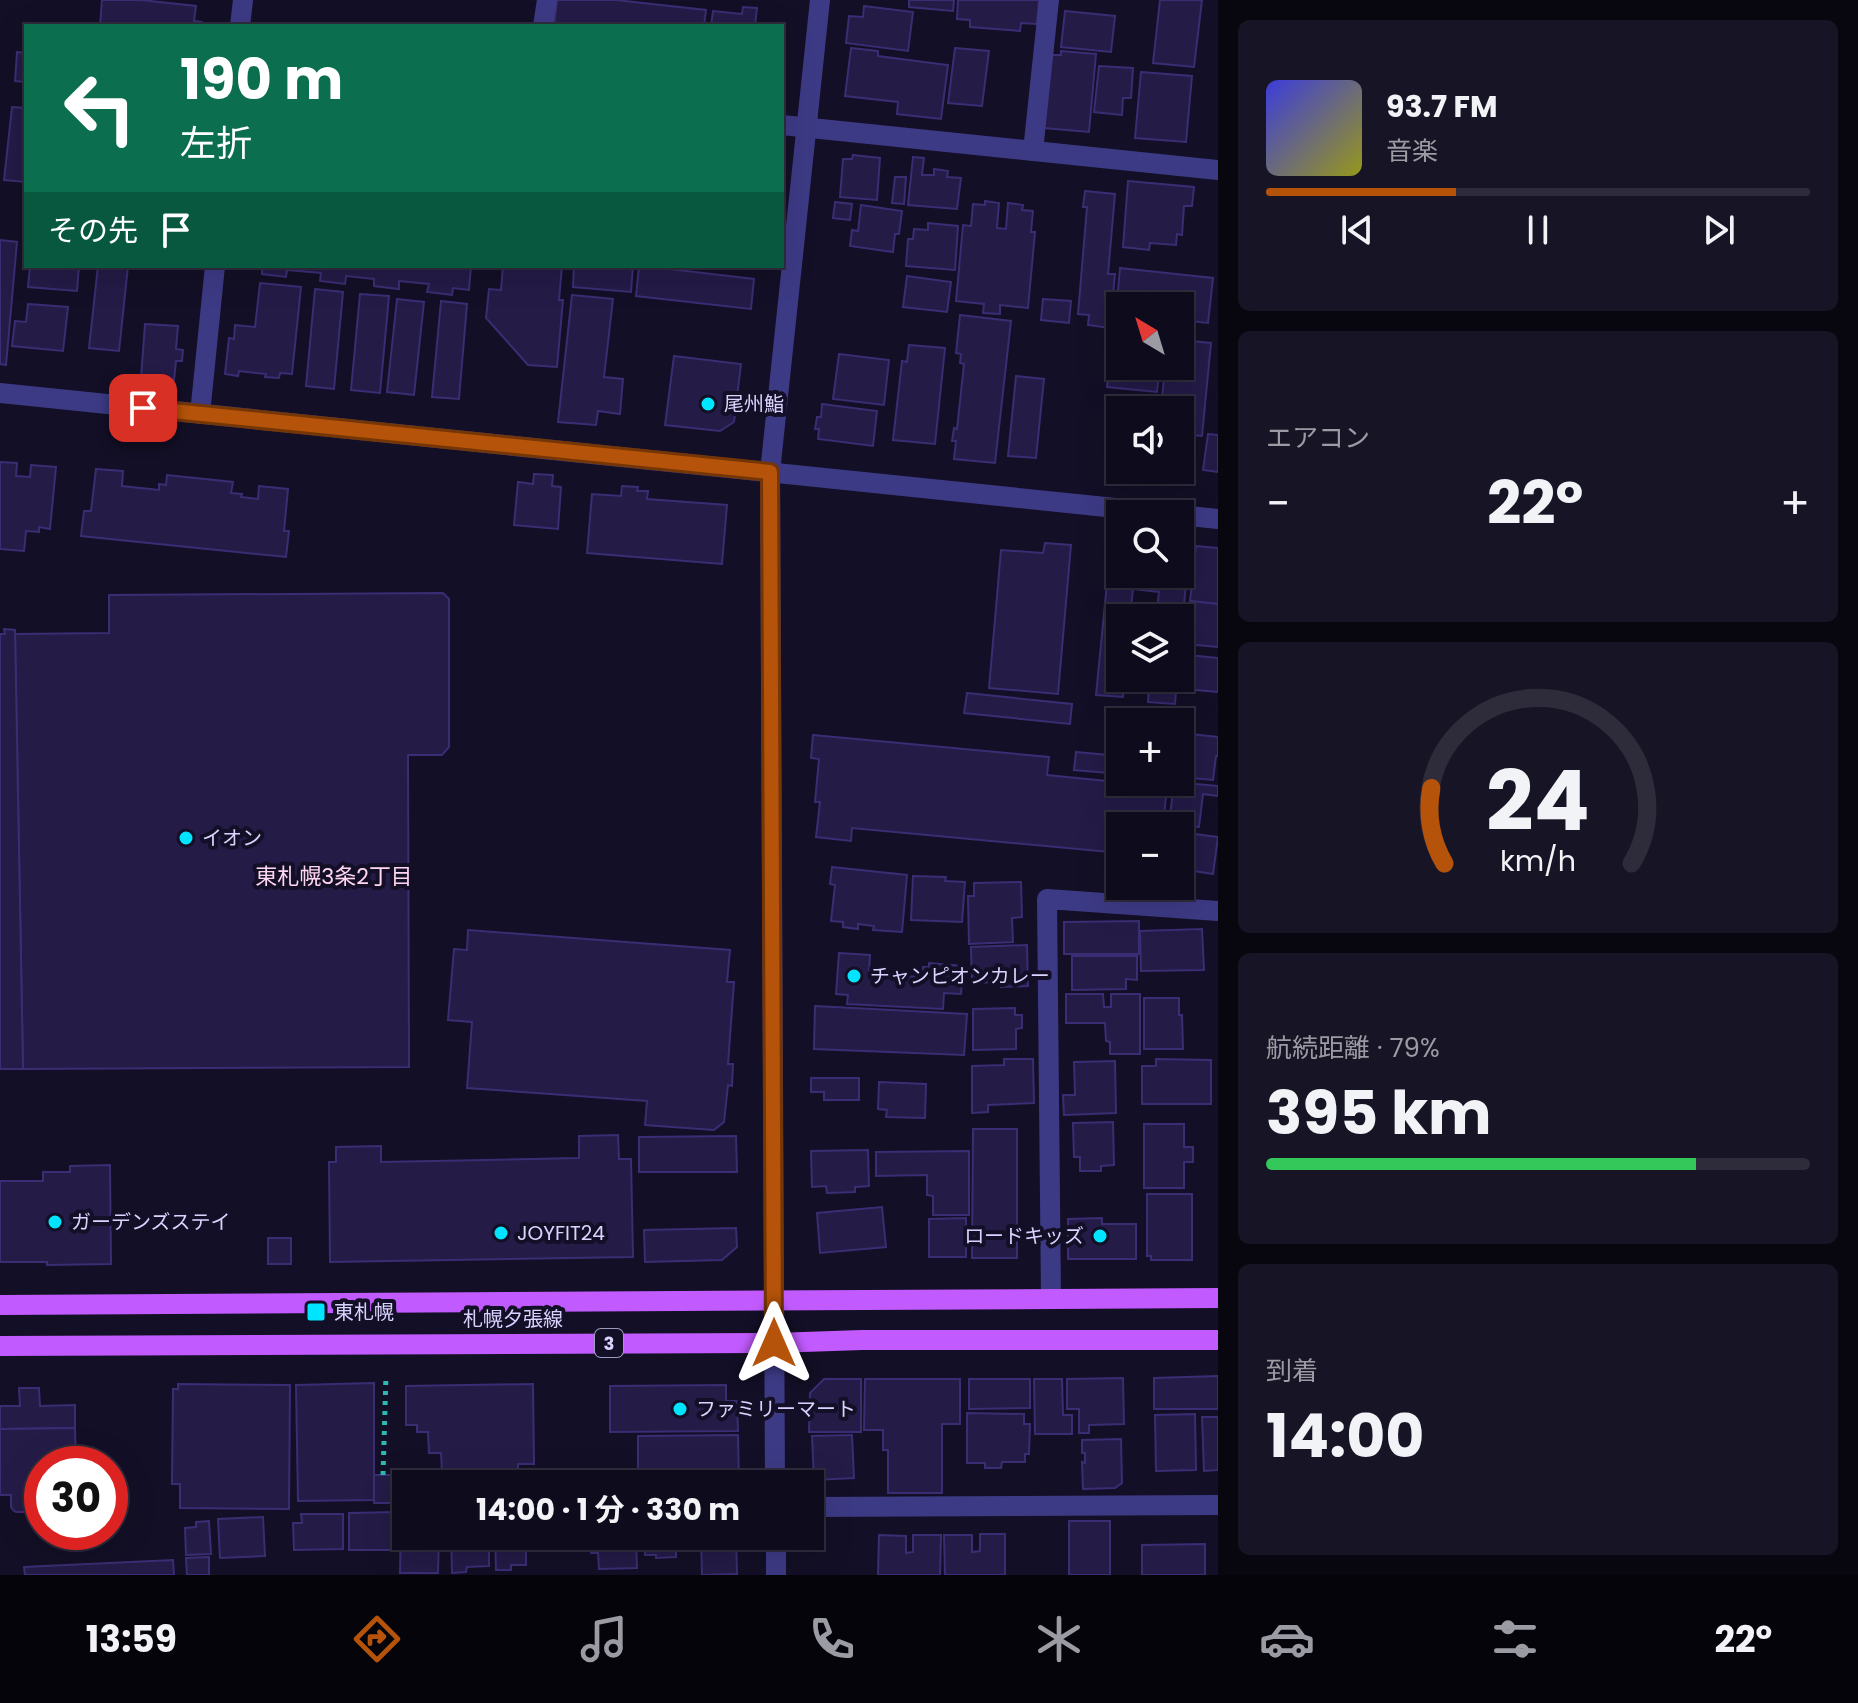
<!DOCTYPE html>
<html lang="ja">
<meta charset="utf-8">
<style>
:root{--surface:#0e0b1c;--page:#171425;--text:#f1f3f6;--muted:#9b9ba3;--line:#2e2b3b;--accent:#b45309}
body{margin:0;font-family:Poppins,"Noto Sans JP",sans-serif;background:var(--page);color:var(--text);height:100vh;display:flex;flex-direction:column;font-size:30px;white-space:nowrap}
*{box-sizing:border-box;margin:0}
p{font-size:26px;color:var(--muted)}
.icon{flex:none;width:44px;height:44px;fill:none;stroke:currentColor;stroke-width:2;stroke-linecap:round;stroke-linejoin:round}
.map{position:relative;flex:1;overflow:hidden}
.sheet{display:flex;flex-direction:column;gap:20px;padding:20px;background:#08060f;width:640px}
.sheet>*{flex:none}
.hud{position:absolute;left:24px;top:24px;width:760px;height:244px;border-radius:0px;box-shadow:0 8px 32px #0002,0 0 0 2px var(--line);background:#0b6e4f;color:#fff;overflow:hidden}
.needle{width:52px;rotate:322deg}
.fabs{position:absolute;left:1106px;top:292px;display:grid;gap:16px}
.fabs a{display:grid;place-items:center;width:88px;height:88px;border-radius:0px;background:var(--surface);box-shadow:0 8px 32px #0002,0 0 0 2px var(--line);font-size:40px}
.speed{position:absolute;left:24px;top:1446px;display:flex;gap:16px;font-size:40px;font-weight:700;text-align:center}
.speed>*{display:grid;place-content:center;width:104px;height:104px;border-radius:50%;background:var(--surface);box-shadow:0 8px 32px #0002,0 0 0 2px var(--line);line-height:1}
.speed .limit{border:12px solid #d22;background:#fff;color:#111}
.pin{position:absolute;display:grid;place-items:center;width:68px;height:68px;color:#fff;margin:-34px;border-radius:16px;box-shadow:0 4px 12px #0006}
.me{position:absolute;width:88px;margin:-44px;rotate:0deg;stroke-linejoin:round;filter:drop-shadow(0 0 6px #0008)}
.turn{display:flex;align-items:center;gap:28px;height:168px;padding:0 24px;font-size:36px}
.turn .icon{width:104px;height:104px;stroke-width:2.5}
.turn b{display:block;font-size:56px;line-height:68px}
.then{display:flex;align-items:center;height:76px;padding:0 24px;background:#0003;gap:16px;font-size:30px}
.big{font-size:60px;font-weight:700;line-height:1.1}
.sheet .widget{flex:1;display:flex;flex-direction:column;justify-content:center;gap:12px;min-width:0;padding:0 28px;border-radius:12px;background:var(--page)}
.sheet .dial{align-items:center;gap:0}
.dial svg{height:208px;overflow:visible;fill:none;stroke:var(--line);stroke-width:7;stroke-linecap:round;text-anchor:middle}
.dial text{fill:var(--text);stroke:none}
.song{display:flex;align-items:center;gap:24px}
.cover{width:96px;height:96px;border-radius:12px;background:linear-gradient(135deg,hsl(240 70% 55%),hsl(60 70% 35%))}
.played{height:8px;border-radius:4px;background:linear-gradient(90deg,var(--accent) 35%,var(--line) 35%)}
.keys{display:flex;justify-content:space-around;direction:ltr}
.heat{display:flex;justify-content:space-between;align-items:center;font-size:44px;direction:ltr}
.charge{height:12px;border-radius:6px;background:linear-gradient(90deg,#34c759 79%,var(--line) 0)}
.trip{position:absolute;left:392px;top:1470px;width:432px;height:80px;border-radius:0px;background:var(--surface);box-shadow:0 8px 32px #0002,0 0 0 2px var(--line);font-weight:700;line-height:80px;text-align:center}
.dock{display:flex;height:128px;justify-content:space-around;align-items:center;background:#06040b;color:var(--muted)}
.dock .icon{width:56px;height:56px}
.dock .active{color:var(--accent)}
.dock b{font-size:36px;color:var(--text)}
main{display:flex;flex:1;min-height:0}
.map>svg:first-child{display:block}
.building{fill:#241b47;stroke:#3b2d73;stroke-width:2}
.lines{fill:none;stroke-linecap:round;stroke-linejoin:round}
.path{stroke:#2fb8b0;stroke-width:5;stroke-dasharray:4 6;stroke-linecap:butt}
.minor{stroke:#3d3a85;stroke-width:20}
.major{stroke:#c25bff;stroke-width:20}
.route-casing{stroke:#753606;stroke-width:20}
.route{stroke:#b45309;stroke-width:14}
.poi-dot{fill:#00e5ff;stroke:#130f26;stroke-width:3}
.labels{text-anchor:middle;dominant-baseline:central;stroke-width:8;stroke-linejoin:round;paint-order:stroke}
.shield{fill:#130f26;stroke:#9e99be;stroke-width:2}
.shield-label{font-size:18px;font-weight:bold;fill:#d9d4ff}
.poi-label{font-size:20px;fill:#d9d4ff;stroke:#130f26;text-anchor:start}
.street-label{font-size:20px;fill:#d9d4ff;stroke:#130f26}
.neighbourhood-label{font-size:22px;fill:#ffd6f0;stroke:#130f26}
</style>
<main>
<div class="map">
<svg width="1218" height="1575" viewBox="0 0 1218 1575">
<rect width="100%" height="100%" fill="#130f26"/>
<g class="building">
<path d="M102 0H141L196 6 194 21 202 22 201 26H100Z"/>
<path d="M557 0H616L706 10 704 26H554Z"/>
<path d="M909 0H954L953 11 909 7Z"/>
<path d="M958 0H1039L1037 24 1021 23 1020 31 970 27V20L957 19Z"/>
<path d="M1160 0H1202L1194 67 1153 63Z"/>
<path d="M864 6 913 12 908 51 846 43 849 16 863 17Z"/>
<path d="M743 7 757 8 755 26H711L713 11 742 14Z"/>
<path d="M1065 11 1115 16 1111 52 1061 47Z"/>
<path d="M851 48 878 51V56L948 65 941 119 897 114 898 102 845 96Z"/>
<path d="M955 48 989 51 982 106 948 103Z"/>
<path d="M1061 51 1096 54 1089 132 1044 128 1051 55H1061Z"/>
<path d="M17 52 26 53V82L15 81Z"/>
<path d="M1099 66 1133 68 1131 98H1123L1122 115 1094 112Z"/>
<path d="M1141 72 1192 76 1186 142 1135 138Z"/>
<path d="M12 107 26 108V182L4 180Z"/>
<path d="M853 155 880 158 877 200 840 197 843 159H852Z"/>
<path d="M913 157 924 158 922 175H934V169L948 171 947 177 961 178 957 209 908 205Z"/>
<path d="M895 177H906L904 204 892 203Z"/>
<path d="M1128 181 1194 187 1192 206H1184L1182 235 1177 234 1176 245 1150 243 1149 250 1123 247Z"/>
<path d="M1085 191 1115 194 1108 274H1115L1110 328 1088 325 1089 315 1078 314 1087 207H1083Z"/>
<path d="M985 201 999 203 997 228 1006 229 1008 203 1023 205 1022 210 1033 211 1031 232H1035L1028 308 1000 305V314L983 313 984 304 956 301 963 225 971 226 973 204 985 205Z"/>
<path d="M835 202 852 204 850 220 833 218Z"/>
<path d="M861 205 902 211 899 234H895L893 252 850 246 852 230 858 231Z"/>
<path d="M928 223 958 226 955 270 906 266 908 239H913L914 229 928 230Z"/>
<path d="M0 240 17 242 6 365 0 364Z"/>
<path d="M30 266H79L77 291 28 287Z"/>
<path d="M98 266H128L119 351 89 348Z"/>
<path d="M253 266H471L469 290 453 288 452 295 427 292 429 284 399 281V289L374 286V279L346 276 345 284 320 281 321 273 287 270 286 277 262 274V267Z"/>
<path d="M503 266H562L559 300H563L557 367 528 365 486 318 489 289 501 290Z"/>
<path d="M574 266H633L631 292 573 287Z"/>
<path d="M639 266H670L669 269 754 279 751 309 636 296Z"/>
<path d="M1120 268 1213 278 1208 323 1180 320V306H1120V313H1116Z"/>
<path d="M907 276 951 282 947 312 903 307Z"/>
<path d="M260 283 301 287 292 374 280 373 279 378 265 377 266 374 239 371 238 376 225 374 229 338 234 339 235 325 255 327Z"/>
<path d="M315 289 343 292 334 389 306 386Z"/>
<path d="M360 294 389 296 380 393 351 390Z"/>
<path d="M572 295 613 299 604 377 623 379 620 414 598 411 596 425 558 422Z"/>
<path d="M397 299 424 302 414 395 387 392Z"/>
<path d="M1043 299 1071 301 1069 323 1041 320Z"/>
<path d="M441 301 467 304 459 399 432 397Z"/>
<path d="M28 304 68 307 63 351 12 346 15 321 26 322Z"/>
<path d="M960 315 1011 321 995 463 954 459 956 441H952L954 428 957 429 964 364 960 363 961 354 956 353Z"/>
<path d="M145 324 178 326 176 349 183 350 182 361H176L174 380 141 378Z"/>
<path d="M1113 334 1120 335V366H1160L1157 392 1107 387Z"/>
<path d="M1180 340 1211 343 1202 436 1180 434V410H1161L1165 366H1180Z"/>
<path d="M909 345 945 348 935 444 893 440 902 361 907 362Z"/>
<path d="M839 354 889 360 884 405 833 399Z"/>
<path d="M674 356 741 364 734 422 720 431 665 425Z"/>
<path d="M1016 376 1044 379 1036 458 1008 456Z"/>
<path d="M822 404 877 411 873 446 818 439 819 429H815L817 417H821Z"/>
<path d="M1208 434 1218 435V472L1203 470Z"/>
<path d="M0 462 17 463 16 476 30 477 31 465 56 467 50 529 39 527V532L26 531 24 551 0 549Z"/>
<path d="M96 469 123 471 122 486 159 490V484L166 485 167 475 233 482 231 493 242 494 241 497 258 499 259 486 288 489 284 531H289L286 557 81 536 84 511H91Z"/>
<path d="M534 474 553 475 552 486 561 487 558 529 514 525 518 482 533 484Z"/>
<path d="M622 486 638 487 637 491H648L647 499 727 505 722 564 587 553 592 494 621 496Z"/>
<path d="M1045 543 1071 545 1058 694 989 688 1001 550 1043 553Z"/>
<path d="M1196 546 1218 548V604L1190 601Z"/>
<path d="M1110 553 1120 554V574H1135L1134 576 1159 578 1160 574H1180V561L1188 562 1180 647V618H1156L1159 592 1133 589 1130 618H1120V678H1177L1175 704 1148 702 1149 684 1124 682 1123 697 1096 695Z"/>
<path d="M443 593 449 599V747L442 755H408L409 1067 23 1069 15 634 109 633V595Z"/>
<path d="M1190 601 1218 604V647L1186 644Z"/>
<path d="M4 629 15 630 23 1069H0V634H5Z"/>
<path d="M1188 655 1218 658V692L1185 689Z"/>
<path d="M967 693 1072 704 1070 724 964 713Z"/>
<path d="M1182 733 1218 737V756H1216L1213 780 1180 777Z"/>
<path d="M813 735 1049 757 1047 775 1167 787 1163 826H1120V853L852 828 851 841 816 837 820 802H815L819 759 811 758Z"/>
<path d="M1076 752 1120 756V774L1074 770Z"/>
<path d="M1174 782 1218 786V796L1203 794 1199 827 1169 824Z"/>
<path d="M1180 832 1218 837 1213 874 1181 869 1180 881Z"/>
<path d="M832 867 907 875 902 932 873 930 874 926 858 924V929L843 927V922L831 921 835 885 830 884Z"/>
<path d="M913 876 946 877 945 881 965 882 962 922 911 920Z"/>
<path d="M1021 882 1022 917 1012 918 1013 942 969 944 968 896H974V883Z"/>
<path d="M1139 921V954H1064V922Z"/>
<path d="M1202 929 1204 970 1141 971 1140 931Z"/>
<path d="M468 930 730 950 727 982H734L728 1064H733L732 1086 728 1085 724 1122 714 1130 645 1125 647 1101 467 1088 472 1022 448 1020 454 949 467 950Z"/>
<path d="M1027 945 1028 986 1001 987V982L972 983 971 947Z"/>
<path d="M839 953 870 955 869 974 923 977V967H929V963L963 966 961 994 944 993 943 1009 847 1004 848 995 836 994Z"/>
<path d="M1072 956H1137V980L1126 979V989L1072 990Z"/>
<path d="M1066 994H1103L1104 1007H1111V994H1140V1054H1110V1042L1106 1041 1105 1023H1066Z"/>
<path d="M1144 998H1179V1015H1182L1183 1049H1144Z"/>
<path d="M815 1006 967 1014 964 1055 814 1049Z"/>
<path d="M1015 1008V1015H1022V1028L1016 1029V1049L973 1050V1009Z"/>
<path d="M1004 1059H1033L1034 1103 988 1105V1112L972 1113V1066L1004 1065Z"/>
<path d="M1156 1059 1211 1060V1104H1142V1066H1156Z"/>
<path d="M1115 1061 1116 1113 1064 1115 1063 1095H1075L1074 1062Z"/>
<path d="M811 1078H859V1100H824V1092H811Z"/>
<path d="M879 1082 926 1084 925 1118 886 1117 887 1110 878 1109Z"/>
<path d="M1113 1122 1114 1165 1101 1166V1171H1080V1157H1074L1073 1123Z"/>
<path d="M1144 1124H1184V1147H1193V1162H1184V1188H1144Z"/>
<path d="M973 1129H1017V1258H972Z"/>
<path d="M618 1135 619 1159H631L633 1257 330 1262 329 1162H336V1147L381 1146V1162L579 1158V1136Z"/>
<path d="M736 1136 737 1172H639V1137Z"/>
<path d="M868 1150 869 1186 855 1187V1192L827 1193 826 1186 812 1187 811 1151Z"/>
<path d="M969 1151V1215H933V1196L927 1195V1175L876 1176V1152Z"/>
<path d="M110 1165 111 1264 47 1265V1262H0V1181H43V1172H70V1166Z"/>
<path d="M1147 1194H1192V1260H1151V1256H1147Z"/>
<path d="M882 1207 886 1247 820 1253 817 1213Z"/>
<path d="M966 1218V1257H929V1219Z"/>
<path d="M1102 1218V1224H1136V1259H1068V1219Z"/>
<path d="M736 1228 737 1247 722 1260 645 1262 644 1230Z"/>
<rect x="268" y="1238" width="23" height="26"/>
<path d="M1218 1376V1409H1154V1378Z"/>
<path d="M1123 1378 1124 1424 1089 1425V1433H1079V1409H1067V1379Z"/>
<path d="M824 1379H861V1432H809L810 1393Z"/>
<path d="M865 1379H960V1424H942V1493H888V1450H883V1430H864Z"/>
<path d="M969 1379H1030V1408L969 1409Z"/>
<path d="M1034 1379H1062L1063 1415H1072V1434H1035Z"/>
<path d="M374 1383V1500L298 1501 296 1385Z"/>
<path d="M178 1384 290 1385 289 1509 180 1508V1484H172L173 1389H178Z"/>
<path d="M533 1384 534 1464H518V1471L442 1472 441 1453H429L428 1432H417V1425H406V1386Z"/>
<path d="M726 1385V1401H737L738 1431 610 1432V1386Z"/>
<path d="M19 1388H39L40 1406 75 1405V1428L0 1429V1406H20Z"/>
<path d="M967 1413 1024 1414V1424H1030L1029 1454H1025V1462H1002L1001 1468H985V1463H967Z"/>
<path d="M1195 1414 1196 1470 1156 1471 1155 1415Z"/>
<path d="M1202 1417H1218V1470L1204 1471Z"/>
<path d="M75 1428 76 1464H42V1509H39V1512H16L13 1510 11 1507V1495H0V1429Z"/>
<path d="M738 1435 739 1484H674L673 1473H649V1480H638V1436Z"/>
<path d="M852 1435 854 1478 814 1480 812 1436Z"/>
<path d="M1121 1439 1122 1483 1115 1488 1083 1489 1082 1462 1085 1463V1453H1082V1440Z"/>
<rect x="374" y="1475" width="17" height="28"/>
<path d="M396 1512V1550H349V1513Z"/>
<path d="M301 1514H343V1549L294 1550 293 1523H302Z"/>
<path d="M263 1517 265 1556 220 1558 218 1519Z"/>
<path d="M401 1519H406V1536H439L438 1573H400Z"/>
<path d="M209 1521 211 1554 186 1555 185 1528 196 1527V1522Z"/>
<rect x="1069" y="1521" width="41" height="54"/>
<path d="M980 1534H1005V1575H945L944 1535H972V1552L980 1551Z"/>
<path d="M879 1535 906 1536V1553L913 1552V1535H941L940 1575H878Z"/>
<path d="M451 1536H489V1566L467 1567 466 1572 452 1573Z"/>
<path d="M495 1536H526V1565H511V1570H496Z"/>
<path d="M579 1536H636L637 1568 599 1569 598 1553H591L590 1541 580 1542Z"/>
<path d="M644 1536H696V1551H676V1557L656 1558V1555H645Z"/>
<path d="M701 1536H736L737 1574 702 1575Z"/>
<path d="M1205 1544V1575H1142V1545Z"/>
<path d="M209 1557V1575H187L186 1558Z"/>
<path d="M173 1560 174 1575H25L24 1567Z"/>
</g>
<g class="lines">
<path class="path" d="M383 1475 386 1375"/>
<g class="minor">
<path d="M240 26 243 0"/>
<path d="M543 26 547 0"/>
<path d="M782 125 1218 170"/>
<path d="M1033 151 1049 0"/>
<path d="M0 393 1174 514"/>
<path d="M200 414 215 266"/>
<path d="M1180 515 1218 519"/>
<path d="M1051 1299 1047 899 1218 911"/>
<path d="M775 1484 770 472 820 0"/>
<path d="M810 1507 1218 1505"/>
<path d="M776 1536V1575"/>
</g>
<g class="major">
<path d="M0 1305 1218 1298"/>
<path d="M0 1346 774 1343 862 1340H1218"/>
</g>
</g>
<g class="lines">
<g class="route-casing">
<path id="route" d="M143 408 770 472 774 1343"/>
</g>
<use href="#route" class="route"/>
</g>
<g class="poi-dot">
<circle cx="708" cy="404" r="8"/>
<circle cx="186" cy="838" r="8"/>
<circle cx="854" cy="976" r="8"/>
<circle cx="55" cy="1222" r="8"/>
<circle cx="501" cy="1233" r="8"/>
<circle cx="1100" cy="1236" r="8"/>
<rect x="306" y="1302" width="20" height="20" rx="4"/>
<circle cx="680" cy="1409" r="8"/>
</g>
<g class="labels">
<rect class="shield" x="595" y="1329" width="28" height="28" rx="6"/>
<g class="shield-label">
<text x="609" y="1343">3</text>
</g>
<g class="poi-label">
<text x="724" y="404">尾州鮨</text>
<text x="202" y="838">イオン</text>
<text x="870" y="976">チャンピオンカレー</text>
<text x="71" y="1222">ガーデンズステイ</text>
<text x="517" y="1233">JOYFIT24</text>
<text x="1084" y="1236" text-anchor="end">ロードキッズ</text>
<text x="334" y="1312">東札幌</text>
<text x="696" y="1409">ファミリーマート</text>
</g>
<g class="street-label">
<text x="513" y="1319">札幌夕張線</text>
</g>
<g class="neighbourhood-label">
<text x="334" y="876">東札幌3条2丁目</text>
</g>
</g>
</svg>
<div class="fabs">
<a><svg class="needle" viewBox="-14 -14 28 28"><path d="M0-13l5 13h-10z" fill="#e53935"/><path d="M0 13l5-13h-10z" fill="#9b9ba3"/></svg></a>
<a><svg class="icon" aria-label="sound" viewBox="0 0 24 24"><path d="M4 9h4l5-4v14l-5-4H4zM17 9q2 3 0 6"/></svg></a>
<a><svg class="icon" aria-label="search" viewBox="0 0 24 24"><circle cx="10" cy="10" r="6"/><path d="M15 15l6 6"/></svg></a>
<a><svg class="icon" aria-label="layers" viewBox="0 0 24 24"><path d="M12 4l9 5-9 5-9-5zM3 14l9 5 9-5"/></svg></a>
<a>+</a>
<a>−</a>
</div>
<div class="speed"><div class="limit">30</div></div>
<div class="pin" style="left:143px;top:408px;background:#d93025"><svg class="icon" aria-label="arrive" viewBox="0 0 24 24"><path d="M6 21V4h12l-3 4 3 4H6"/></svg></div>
<svg class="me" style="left:774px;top:1343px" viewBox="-20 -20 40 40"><path d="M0-17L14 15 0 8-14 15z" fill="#b45309" stroke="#fff" stroke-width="4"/></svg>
<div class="trip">14:00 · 1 分 · 330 m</div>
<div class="hud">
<div class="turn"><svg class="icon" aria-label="left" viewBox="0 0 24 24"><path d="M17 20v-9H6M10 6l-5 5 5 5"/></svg><div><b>190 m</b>左折</div></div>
<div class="then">その先<svg class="icon" aria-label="arrive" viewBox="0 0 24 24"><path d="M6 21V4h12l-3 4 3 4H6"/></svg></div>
</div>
</div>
<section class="sheet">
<div class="widget">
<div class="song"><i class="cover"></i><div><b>93.7 FM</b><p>音楽</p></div></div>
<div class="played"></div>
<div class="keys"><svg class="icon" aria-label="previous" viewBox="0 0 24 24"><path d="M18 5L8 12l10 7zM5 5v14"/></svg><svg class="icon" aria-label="pause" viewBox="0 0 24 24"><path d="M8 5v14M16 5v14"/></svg><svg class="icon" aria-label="next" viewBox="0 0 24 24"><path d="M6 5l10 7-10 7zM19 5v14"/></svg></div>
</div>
<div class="widget"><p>エアコン</p>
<div class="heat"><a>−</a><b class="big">22°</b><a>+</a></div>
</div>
<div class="widget dial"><svg viewBox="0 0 100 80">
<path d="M14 69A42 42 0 1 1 86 69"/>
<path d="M14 69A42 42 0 0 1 9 40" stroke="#b45309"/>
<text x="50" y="56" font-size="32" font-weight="700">24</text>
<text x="50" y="72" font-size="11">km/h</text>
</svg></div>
<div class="widget"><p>航続距離 · 79%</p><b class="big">395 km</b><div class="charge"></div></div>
<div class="widget"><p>到着</p><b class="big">14:00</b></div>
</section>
</main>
<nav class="dock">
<b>13:59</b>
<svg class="icon active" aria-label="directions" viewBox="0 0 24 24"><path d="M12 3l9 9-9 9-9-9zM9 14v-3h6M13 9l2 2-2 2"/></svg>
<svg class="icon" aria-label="music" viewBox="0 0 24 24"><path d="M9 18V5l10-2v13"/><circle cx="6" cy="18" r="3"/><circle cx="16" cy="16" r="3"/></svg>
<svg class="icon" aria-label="phone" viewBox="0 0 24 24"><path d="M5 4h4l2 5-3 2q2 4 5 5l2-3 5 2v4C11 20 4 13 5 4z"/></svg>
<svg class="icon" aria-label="climate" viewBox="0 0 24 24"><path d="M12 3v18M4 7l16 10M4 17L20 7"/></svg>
<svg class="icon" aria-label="car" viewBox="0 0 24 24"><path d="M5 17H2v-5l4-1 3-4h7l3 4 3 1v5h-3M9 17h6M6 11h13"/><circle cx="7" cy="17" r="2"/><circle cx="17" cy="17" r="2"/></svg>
<svg class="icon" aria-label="filters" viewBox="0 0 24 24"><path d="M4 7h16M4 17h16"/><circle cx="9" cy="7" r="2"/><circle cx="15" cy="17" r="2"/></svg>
<b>22°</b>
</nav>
